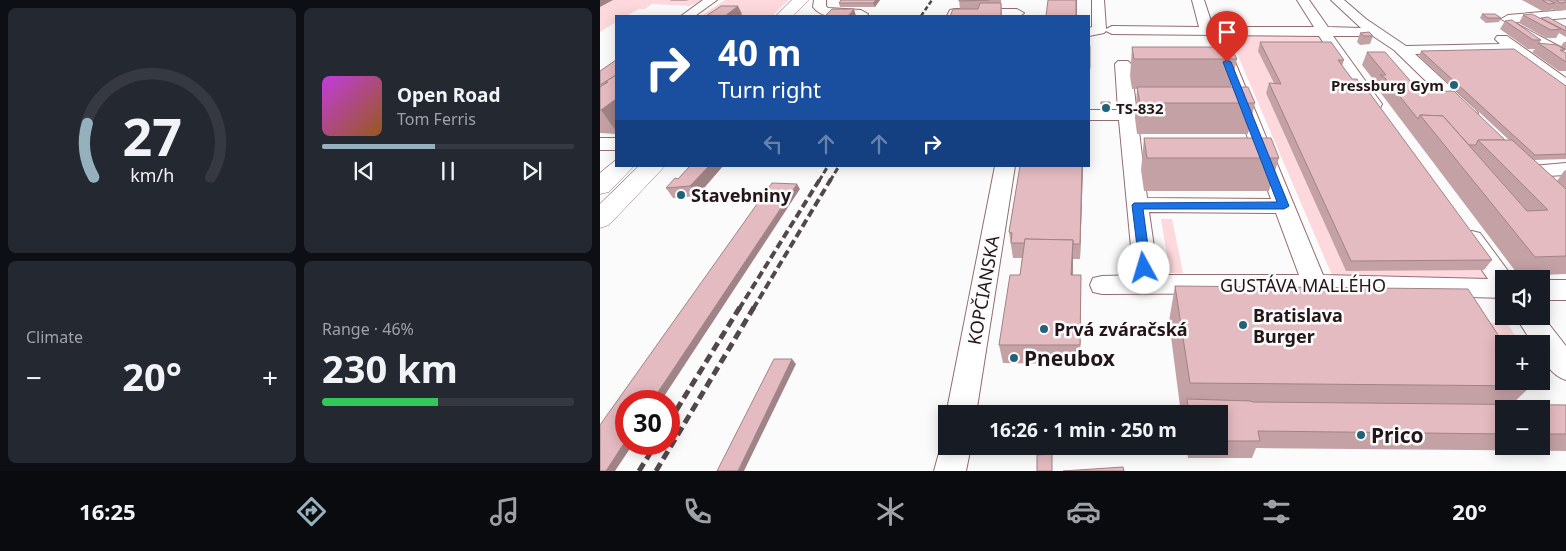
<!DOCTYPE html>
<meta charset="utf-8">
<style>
:root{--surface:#171b24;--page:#242831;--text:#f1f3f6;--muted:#9ea1a6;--line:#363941;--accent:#94b1bd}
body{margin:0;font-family:"Noto Sans",sans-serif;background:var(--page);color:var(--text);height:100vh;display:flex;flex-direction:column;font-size:19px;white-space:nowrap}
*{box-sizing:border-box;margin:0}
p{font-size:16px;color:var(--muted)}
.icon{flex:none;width:28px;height:28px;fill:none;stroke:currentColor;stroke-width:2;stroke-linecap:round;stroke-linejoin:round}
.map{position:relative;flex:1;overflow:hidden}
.sheet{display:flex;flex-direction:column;gap:8px;padding:8px;background:#0d0f14;width:600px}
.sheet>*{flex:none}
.banner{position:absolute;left:15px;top:15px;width:475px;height:152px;border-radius:0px;box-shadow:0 2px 12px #0003;background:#1a4fa0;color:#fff;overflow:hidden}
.tools{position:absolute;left:895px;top:270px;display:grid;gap:10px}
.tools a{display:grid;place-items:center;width:55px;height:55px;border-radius:0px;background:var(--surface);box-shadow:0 2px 12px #0003;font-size:25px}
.speed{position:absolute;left:15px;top:390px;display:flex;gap:10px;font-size:25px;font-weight:700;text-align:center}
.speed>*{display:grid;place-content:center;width:65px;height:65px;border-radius:50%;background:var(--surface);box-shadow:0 2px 12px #0003;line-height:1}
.speed .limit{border:8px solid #d22;background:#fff;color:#111}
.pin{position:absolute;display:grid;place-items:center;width:42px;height:42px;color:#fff;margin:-51px -21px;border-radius:50% 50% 50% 0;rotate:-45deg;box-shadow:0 0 5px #0007}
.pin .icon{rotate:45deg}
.me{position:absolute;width:55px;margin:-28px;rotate:354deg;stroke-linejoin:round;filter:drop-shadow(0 0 4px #0008)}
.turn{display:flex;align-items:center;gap:18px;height:105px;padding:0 20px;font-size:22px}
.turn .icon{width:65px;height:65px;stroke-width:2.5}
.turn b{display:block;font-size:35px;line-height:42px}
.lanes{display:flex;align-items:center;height:48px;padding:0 20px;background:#0003;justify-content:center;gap:25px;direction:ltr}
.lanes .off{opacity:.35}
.big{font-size:38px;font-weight:700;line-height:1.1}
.sheet .card{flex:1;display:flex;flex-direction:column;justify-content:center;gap:8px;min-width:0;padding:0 18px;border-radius:8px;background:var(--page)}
.sheet .dial{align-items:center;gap:0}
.dial svg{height:130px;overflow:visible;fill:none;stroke:var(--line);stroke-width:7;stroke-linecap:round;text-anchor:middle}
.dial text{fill:var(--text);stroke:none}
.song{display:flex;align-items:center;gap:15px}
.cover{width:60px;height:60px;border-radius:8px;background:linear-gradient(135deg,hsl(290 70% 55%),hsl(30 70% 35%))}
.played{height:5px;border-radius:2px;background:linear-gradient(90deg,var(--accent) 45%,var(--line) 45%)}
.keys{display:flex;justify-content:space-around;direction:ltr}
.heat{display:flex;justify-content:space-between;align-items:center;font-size:28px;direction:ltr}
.charge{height:8px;border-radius:4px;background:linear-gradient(90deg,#34c759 46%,var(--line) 0)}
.sheet .tiles{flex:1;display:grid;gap:8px;grid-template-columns:repeat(2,1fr)}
.trip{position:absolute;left:338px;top:405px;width:290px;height:50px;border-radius:0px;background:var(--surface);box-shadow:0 2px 12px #0003;font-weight:700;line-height:50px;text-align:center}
.tabs{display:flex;height:80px;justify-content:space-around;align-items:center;background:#090b0e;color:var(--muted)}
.tabs .icon{width:35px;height:35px}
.tabs .selected{color:var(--accent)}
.tabs b{font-size:22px;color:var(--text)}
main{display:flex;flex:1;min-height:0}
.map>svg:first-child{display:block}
.green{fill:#fdd9dd}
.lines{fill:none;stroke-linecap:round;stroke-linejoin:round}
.minor-casing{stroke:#926d71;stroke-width:2}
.major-casing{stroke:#926d71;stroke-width:1}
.minor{fill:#fff;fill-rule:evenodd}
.major{fill:#fff;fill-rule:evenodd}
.rail-far3{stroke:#524849;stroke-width:2.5;stroke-dasharray:4.5 2.5;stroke-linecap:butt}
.rail-far2{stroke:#524849;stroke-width:3;stroke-dasharray:6 3;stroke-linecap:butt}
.rail-far1{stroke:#524849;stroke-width:4;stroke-dasharray:8 4;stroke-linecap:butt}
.rail{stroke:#524849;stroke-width:5;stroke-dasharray:9 5;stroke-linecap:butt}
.wall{fill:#c4a1a5;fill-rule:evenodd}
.shaded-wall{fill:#a08386}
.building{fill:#e4bbc0;stroke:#a08386}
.route{fill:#1a73e8;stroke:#114b97}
.poi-dot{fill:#236178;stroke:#fbfbfb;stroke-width:2}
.labels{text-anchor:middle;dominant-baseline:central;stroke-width:5;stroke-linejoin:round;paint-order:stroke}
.far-poi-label{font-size:15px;font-weight:bold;fill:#241618;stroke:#fbfbfb;text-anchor:end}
.poi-label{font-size:18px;font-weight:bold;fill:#241618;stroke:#fbfbfb;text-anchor:start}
.street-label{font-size:18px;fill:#241618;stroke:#fbfbfb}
.near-poi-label{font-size:21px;font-weight:bold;fill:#241618;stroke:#fbfbfb;text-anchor:start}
</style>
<main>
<section class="sheet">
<div class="tiles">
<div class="card dial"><svg viewBox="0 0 100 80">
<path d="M14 69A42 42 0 1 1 86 69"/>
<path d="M14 69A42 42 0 0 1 10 36" stroke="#94b1bd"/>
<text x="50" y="56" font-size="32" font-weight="700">27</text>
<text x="50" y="72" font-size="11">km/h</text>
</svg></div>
<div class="card">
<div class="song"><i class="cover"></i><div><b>Open Road</b><p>Tom Ferris</p></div></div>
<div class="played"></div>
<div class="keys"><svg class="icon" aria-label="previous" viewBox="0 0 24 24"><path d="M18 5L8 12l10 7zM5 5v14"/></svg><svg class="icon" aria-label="pause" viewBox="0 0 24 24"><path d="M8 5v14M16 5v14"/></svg><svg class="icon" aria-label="next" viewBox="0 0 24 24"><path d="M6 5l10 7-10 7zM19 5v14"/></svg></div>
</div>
<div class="card"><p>Climate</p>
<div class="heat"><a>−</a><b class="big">20°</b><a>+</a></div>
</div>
<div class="card"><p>Range · 46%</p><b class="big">230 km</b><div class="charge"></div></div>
</div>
</section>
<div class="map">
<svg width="966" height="471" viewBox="0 0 966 471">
<rect width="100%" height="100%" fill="#fbfbfb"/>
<g class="green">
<path d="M12 0H106L89 6 52 4 45 9H39L26 16H16V22L0 32V6Z"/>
<path d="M125 0H189L172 16H101Z"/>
<path d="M629 35 727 36 900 281 734 280Z"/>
<path d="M561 219H572L583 273H570Z"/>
<path d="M847 323H907L921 344H904V348Z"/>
</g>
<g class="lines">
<g class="minor-casing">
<g id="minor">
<path d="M103 0H117L95 16H81Z"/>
<path d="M214 0H226V6L228 8 261 10 268 14 266 16C250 16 224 22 213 7Z"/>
<path d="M492 0H504L506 29 512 26 599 27 592 0H604L613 27H714L697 0H709L728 27 761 28 731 0H744L766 19 806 46 900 44 895 39 897 36H907L966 78V91L960 89 911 52 815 54 875 109 878 113 875 117 869 118 863 117 794 50 773 36H733L782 104 780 108H768L719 36 512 34 506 31 504 33 489 36V28L492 27Z"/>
<path d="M355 9H417L424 13 420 16H347L350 10Z"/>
<path d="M966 10V18L908 23 901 19 908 15Z"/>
<path d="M915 23 966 50V60L910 30 908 27 910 24Z"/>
<path d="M627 57 632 59 635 62 723 275 888 279 861 239 864 233 872 231 880 233 914 279H904V298L737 293 502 294 493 292 490 285 493 278 502 276 541 275 537 274 533 268 519 120H489V110H518L515 64 518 61H528L531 64 547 198 671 199 619 62 622 59ZM549 212 676 213 699 275H549L553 274 557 268Z"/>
<rect x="0" y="138" width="16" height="12"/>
<path d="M966 163V175L928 177 921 175 918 171 921 167Z"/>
<path d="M395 166H415L376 414 346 415Z"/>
<rect x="941" y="280" width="25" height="20"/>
<path d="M941 314 966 346V380C951 375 941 360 941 344H933L915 316H941Z"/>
<path d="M346 434V446H371L366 471H334L344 435Z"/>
</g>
</g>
<g class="major-casing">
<g id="major">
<path d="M192 0H209L193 16H176Z"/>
<path d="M16 160V166H34L9 192 0 194V173Z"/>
<path d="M39 166H65L9 225 0 228V204Z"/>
</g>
</g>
<use href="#minor" class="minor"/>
<use href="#major" class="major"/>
<path class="rail-far3" d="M321 16 332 0"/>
<g class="rail-far2">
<path d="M219 181 228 166"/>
<path d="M230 181 239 166"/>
</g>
<g class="rail-far1">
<path d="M139 309 220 179"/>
<path d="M153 309 231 179"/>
</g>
<g class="rail">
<path d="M69 422 140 307"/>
<path d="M39 471 56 444"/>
<path d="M56 471 154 307"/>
</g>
</g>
<g class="wall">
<path d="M70 0H89L86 1H71Z"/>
<path d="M241 0H280L275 7H240L239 3Z"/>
<path d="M359 0H401L402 16H350L360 9Z"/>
<path d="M922 0H966V10L955 11 952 9 950 11 944 12Z"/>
<path d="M882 14 901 18 899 22 886 23 880 18Z"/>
<path d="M923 15 941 18 966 27V37L959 33 956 38H946L919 23Z"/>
<path d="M905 21 941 40 939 44 965 50 963 51 966 53V71H959L932 52 935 49H928L900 29Z"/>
<path d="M760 33 773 36 770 44 760 45 757 42Z"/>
<path d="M660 42 744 60 742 66 752 79 892 260 884 270 746 271 666 93 669 83H674L658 51Z"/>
<path d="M964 42H966V49L961 46Z"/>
<rect x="489" y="46" width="1" height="32"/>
<path d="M532 47 637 59 631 87 655 103 648 134H537L535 118 537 89H532L530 76Z"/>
<path d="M821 51 966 86V159L934 160 957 181 964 171 966 170V274L919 276 780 92 774 88 776 83 762 65 767 52 820 92 905 140H909L819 56Z"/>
<path d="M16 60V134L0 133V71Z"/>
<rect x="501" y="102" width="9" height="7"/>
<path d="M544 138 679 158 669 191H544L541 170Z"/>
<path d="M90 166H123L97 196 73 198 66 188 78 179Z"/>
<path d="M420 166H483L480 259H473V275H481L480 364 403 363 399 345 420 275 422 258H413L409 232Z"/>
<path d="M575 286 931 386 911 405H966V451L656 448 652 458H588L586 446H619V414H581L569 321ZM904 409H941V446H904Z"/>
</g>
<g class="shaded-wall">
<path d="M0 0H13L0 7Z"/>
<path d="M276 0H280L275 7 273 3Z"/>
<rect x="476" y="0" width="1" height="16"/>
<path d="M138 6 142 14 140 16H125Z"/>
<path d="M254 9 256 16H248Z"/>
<path d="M16 99V131L1 110Z"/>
<path d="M109 166H123L97 196 90 186Z"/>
<path d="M482 166H483L480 259V244Z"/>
<path d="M197 184 200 189 61 401H52Z"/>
<path d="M473 240V259L472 294 471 275Z"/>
<path d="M481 275V294L480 364V345Z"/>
<path d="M192 359 196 364 144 471H138Z"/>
<path d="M26 440V444H33L15 471H6Z"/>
</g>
<g class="building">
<path d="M241 0H276L273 3H239Z"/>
<path d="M359 0H389L359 1Z"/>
<path d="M448 0H476V16H446Z"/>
<path d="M942 0H948L955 3 949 4Z"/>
<path d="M956 0H966V2L960 3Z"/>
<path d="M380 3H401V16H350L353 9H378Z"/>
<path d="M121 6H138L125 16H106Z"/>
<path d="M232 9H254L248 16H225Z"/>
<path d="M882 14H895L901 18H888Z"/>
<path d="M932 14 961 29 951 30 923 15Z"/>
<path d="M948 17 966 27V31L941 18Z"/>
<path d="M912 20 941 40H933L905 21Z"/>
<path d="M769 32 773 36H764L760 33Z"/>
<path d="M660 42H731L744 60H738L752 79H757L760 84H763L892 260 751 261 669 83 681 84Z"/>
<path d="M938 43 957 45 965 50H960L966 53V62Z"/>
<rect x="489" y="46" width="1" height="22"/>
<path d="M532 47H631L637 59H534Z"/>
<path d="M914 49 966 86V154L935 155 821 51Z"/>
<path d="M767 52H785L820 92 854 91 905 140H878L876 145H869L843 116 820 115 818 119 785 78 780 75H786Z"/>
<path d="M16 60V75L0 85V71Z"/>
<path d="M16 75V99L1 110H0V87L8 82H5Z"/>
<path d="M537 87H648L655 103H540Z"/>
<path d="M501 102H510V105L501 104Z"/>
<path d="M820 115 843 116 927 211 948 210 878 140H912L966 189V256L935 257Z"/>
<path d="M544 138H671L679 158H547Z"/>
<path d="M90 166H109L90 186 66 188 75 178 78 179Z"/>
<path d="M420 166H482L480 244H473V240L425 239V243H411L412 233 409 232Z"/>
<path d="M172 183 197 184 52 401H26V440L6 471H0V425Z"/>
<path d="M425 239 473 240 471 275H481L480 345H399L410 275H420Z"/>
<path d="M575 286 868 289 904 344V381H928L931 386 590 383Z"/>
<path d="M174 359H192L138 471H117Z"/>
<path d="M587 399 651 401 652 402 966 405V434H941V409H904V434L658 431 660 441H619V414H589Z"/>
<path d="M452 454V471H437V455Z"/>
<path d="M523 467 524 471H463Z"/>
</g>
<path class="route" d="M627 60 631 62 689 206 684 209H543L551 268 544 272 540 271 532 205 534 203 677 202 623 62Z"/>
<g class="poi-dot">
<circle cx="854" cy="85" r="5"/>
<circle cx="506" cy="108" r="5"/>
<circle cx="81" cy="195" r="5"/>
<circle cx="643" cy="325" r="5"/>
<circle cx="444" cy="329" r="5"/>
<circle cx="414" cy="358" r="5"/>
<circle cx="761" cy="435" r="5"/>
</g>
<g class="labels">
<g class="far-poi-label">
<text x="844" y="85">Pressburg Gym</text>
<text x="516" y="108" text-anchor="start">TS-832</text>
</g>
<g class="poi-label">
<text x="91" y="195">Stavebniny</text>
<text x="653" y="315">Bratislava<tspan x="653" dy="21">Burger</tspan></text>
<text x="454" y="329">Prvá zváračská</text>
</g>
<g class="street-label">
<text x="703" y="285">GUSTÁVA MALLÉHO</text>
<text transform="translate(383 290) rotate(-80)">KOPČIANSKA</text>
</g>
<g class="near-poi-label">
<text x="424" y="358">Pneubox</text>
<text x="771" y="435">Prico</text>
</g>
</g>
</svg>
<div class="tools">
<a><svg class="icon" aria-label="sound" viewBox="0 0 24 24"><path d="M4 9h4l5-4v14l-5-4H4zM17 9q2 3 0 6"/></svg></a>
<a>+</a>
<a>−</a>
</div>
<div class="speed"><div class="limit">30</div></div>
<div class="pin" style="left:627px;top:62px;background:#d93025"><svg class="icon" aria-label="arrive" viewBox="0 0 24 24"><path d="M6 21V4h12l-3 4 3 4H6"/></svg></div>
<svg class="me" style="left:544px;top:268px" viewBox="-20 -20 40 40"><circle r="19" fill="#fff"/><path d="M0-13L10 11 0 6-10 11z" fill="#1a73e8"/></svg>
<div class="trip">16:26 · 1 min · 250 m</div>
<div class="banner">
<div class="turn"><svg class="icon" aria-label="right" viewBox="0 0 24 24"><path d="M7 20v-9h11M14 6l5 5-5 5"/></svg><div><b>40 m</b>Turn right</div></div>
<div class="lanes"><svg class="icon off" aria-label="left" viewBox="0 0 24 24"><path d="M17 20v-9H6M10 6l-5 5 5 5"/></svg><svg class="icon off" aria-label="ahead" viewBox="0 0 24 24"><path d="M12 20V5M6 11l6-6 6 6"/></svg><svg class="icon off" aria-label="ahead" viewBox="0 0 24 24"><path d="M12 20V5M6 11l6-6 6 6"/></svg><svg class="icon" aria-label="right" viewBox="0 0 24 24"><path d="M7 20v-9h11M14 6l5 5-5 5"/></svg></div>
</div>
</div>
</main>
<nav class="tabs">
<b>16:25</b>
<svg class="icon selected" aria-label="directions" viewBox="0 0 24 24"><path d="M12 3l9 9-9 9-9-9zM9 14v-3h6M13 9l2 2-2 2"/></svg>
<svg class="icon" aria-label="music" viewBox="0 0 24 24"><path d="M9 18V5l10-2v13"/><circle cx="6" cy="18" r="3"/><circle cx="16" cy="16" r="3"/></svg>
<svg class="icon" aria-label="phone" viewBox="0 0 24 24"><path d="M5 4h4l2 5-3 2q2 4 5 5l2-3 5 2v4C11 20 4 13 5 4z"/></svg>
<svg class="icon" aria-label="climate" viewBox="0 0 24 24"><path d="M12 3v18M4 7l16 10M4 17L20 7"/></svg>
<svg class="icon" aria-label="car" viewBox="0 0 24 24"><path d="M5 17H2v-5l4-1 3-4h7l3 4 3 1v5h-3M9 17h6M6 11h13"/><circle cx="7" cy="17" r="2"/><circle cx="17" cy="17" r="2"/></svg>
<svg class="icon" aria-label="filters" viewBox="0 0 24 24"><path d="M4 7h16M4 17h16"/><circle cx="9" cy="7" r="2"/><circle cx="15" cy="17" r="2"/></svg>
<b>20°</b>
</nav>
